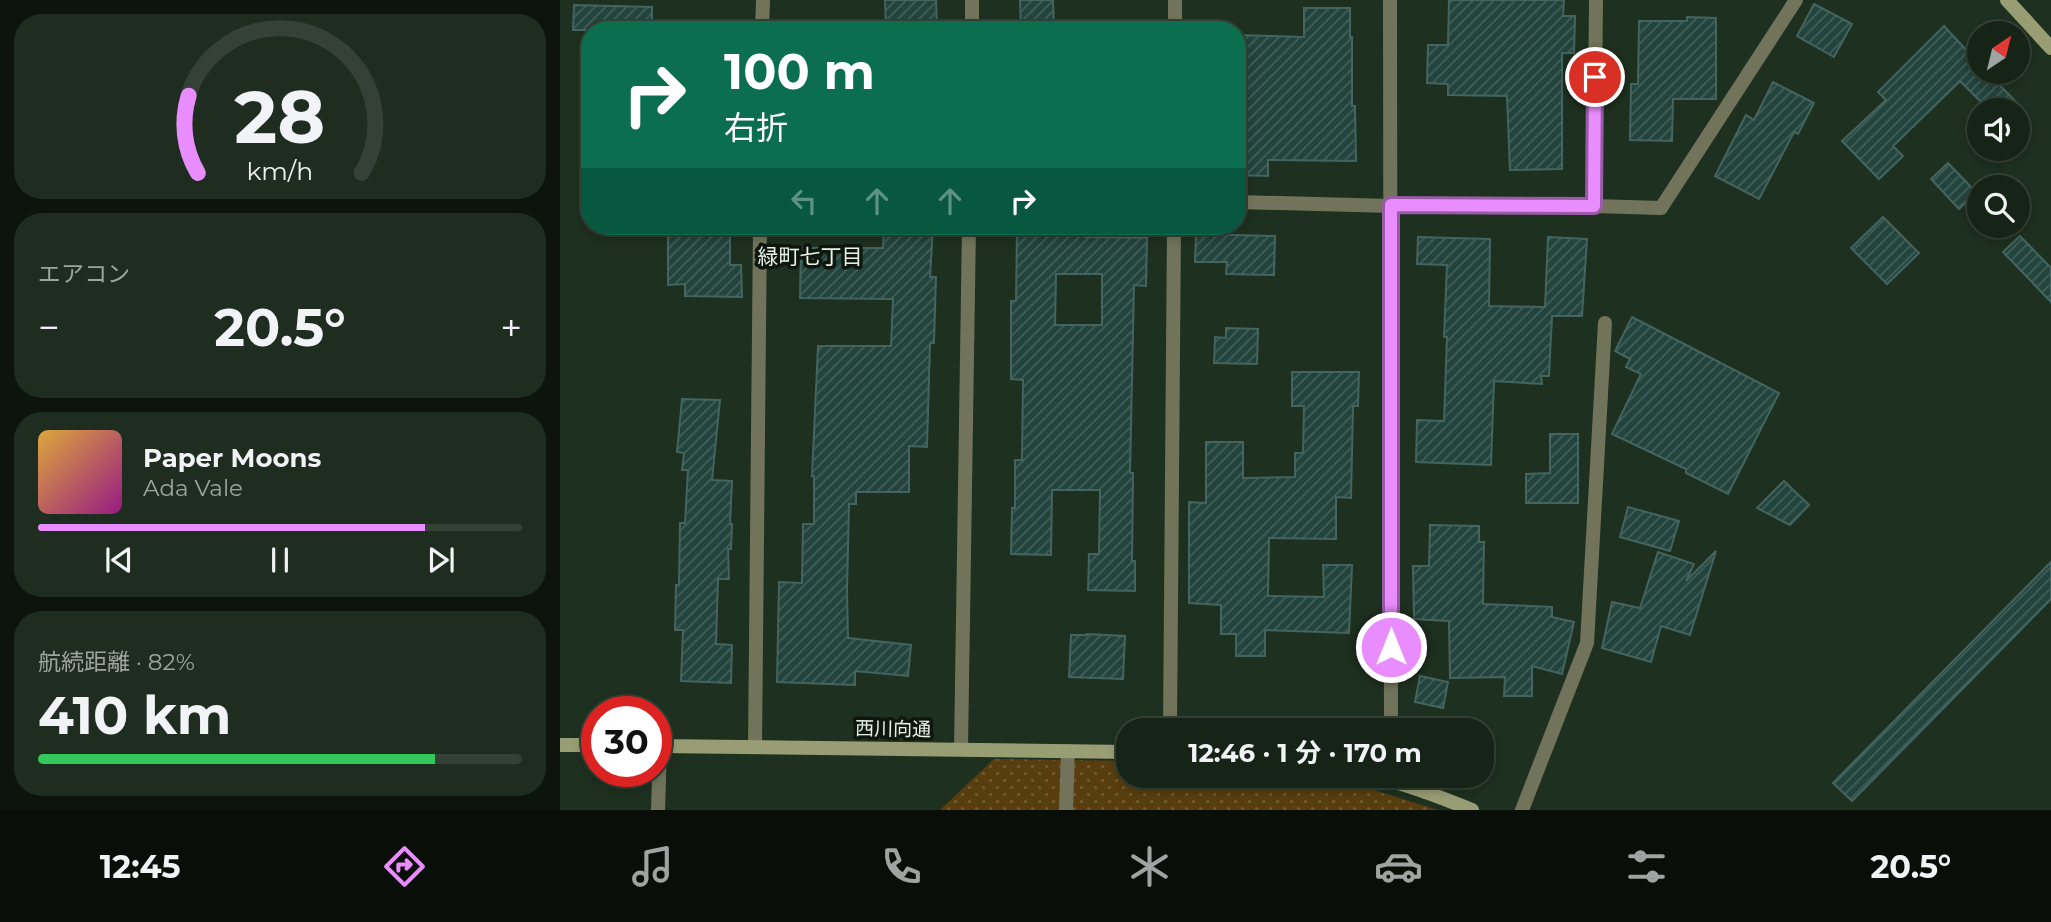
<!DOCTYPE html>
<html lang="ja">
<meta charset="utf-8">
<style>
:root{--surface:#162417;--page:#1f2c20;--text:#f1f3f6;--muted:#9ea4a1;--line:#354136;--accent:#e98dfe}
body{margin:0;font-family:Montserrat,"Noto Sans JP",sans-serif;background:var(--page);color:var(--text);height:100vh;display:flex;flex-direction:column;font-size:26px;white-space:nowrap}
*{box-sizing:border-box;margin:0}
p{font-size:23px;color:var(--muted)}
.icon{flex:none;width:38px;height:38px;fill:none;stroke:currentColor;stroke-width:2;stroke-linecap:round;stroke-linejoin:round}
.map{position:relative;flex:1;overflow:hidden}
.panel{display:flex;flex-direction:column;gap:14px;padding:14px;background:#0c140d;width:560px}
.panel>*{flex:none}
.banner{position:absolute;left:21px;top:21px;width:665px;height:214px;border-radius:28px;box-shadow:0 4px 10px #0003,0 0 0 2px var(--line);background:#0b6e4f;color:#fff;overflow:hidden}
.needle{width:46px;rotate:35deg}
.buttons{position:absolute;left:1407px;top:21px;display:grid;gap:14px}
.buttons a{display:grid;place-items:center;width:63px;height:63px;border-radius:50%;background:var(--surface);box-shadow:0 4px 10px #0003,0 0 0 2px var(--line);font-size:35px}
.speed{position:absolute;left:21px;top:696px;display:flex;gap:14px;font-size:35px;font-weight:700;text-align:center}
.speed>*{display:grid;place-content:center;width:91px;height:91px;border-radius:50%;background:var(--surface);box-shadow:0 4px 10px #0003,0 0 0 2px var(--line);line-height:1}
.speed .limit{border:10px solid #d22;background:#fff;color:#111}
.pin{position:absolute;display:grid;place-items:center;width:60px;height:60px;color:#fff;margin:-30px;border:4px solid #fff;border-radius:50%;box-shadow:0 2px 7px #0007}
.me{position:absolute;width:77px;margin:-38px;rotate:0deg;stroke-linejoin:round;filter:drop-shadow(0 0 5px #0008)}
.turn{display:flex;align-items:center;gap:24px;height:147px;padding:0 28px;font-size:32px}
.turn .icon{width:91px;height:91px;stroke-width:2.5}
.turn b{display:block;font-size:49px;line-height:60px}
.lanes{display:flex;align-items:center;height:66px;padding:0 28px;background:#0003;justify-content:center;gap:35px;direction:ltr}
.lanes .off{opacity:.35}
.big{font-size:52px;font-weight:700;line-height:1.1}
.panel .tile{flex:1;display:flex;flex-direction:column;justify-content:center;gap:10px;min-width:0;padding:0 24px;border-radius:28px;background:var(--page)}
.panel .dial{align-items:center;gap:0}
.dial svg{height:182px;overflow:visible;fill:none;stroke:var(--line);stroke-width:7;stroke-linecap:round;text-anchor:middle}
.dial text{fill:var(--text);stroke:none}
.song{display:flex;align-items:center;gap:21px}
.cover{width:84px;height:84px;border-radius:10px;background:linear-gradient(135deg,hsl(40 70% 55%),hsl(310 70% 35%))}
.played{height:7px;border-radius:4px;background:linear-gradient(90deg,var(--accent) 80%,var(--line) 80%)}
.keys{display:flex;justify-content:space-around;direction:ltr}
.heat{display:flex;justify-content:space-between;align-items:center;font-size:38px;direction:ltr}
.charge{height:10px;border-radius:5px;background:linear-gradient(90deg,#34c759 82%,var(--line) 0)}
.trip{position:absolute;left:556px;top:718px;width:378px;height:70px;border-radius:28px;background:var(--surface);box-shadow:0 4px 10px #0003,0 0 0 2px var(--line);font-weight:700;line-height:70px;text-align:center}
.dock{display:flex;height:112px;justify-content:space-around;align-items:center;background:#090e09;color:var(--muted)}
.dock .icon{width:49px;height:49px}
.dock .on{color:var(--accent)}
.dock b{font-size:32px;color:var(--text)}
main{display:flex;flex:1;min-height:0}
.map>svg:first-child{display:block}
.grass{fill:url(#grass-dots)}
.building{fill:url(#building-hatch);stroke:#44655f;stroke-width:2;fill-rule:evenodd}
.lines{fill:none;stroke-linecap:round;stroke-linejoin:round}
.lane{stroke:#71745a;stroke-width:14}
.street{stroke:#71745a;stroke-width:14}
.secondary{stroke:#999d74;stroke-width:14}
.route-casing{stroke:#975ca5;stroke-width:18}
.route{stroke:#e98dfe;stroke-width:12}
.labels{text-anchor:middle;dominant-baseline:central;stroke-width:7;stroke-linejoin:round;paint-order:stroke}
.street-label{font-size:19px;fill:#e6f2e7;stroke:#0e160e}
.neighbourhood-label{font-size:21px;fill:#e6f2e7;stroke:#0e160e}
</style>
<main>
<section class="panel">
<div class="tile dial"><svg viewBox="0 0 100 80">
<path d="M14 69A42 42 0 1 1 86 69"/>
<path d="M14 69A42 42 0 0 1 10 35" stroke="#e98dfe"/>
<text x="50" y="56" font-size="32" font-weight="700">28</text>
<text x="50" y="72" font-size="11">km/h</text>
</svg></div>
<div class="tile"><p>エアコン</p>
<div class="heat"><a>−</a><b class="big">20.5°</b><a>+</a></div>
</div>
<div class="tile">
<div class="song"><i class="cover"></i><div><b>Paper Moons</b><p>Ada Vale</p></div></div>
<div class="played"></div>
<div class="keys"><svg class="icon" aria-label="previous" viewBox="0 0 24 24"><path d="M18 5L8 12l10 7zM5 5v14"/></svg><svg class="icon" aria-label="pause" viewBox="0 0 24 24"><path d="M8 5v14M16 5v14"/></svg><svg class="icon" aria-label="next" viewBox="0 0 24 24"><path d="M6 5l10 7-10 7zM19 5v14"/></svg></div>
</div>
<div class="tile"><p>航続距離 · 82%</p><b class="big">410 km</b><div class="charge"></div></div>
</section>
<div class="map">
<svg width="1491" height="810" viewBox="0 0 1491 810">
<defs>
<pattern id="grass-dots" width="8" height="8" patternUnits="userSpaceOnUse" patternTransform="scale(1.75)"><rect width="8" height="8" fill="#583e0f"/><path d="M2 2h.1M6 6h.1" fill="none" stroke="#705a32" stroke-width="1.8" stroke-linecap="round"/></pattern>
<pattern id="building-hatch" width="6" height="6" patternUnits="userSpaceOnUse" patternTransform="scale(1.75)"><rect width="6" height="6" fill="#23433d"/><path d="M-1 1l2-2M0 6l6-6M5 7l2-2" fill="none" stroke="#435f59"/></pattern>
</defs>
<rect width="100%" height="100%" fill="#1e301f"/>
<path class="grass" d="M434 759 569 761V775H750L811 789 878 810H380Z"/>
<g class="building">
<path d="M325 0H376L377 27 326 28Z"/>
<path d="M460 0H493L494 30H461Z"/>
<path d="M889 0H1004L1003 16H1015L1014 53H1002V169L950 170 947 96 888 95V84L867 83 868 45H888Z"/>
<path d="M1254 4 1292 24 1274 57 1237 36Z"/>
<path d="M14 5 92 7V30H13Z"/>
<path d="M744 8H790V37H792V106H795L796 161 708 160V176L677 175V35L744 37Z"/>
<path d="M1127 17 1156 18V99H1113L1112 141 1070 140 1071 84H1078L1079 21H1127Z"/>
<path d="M1384 26 1419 64V72H1427L1464 110H1429L1400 81 1333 146 1343 156 1319 179 1282 141 1326 100 1318 92Z"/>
<path d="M1213 82 1254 103 1238 134 1234 132 1199 199 1155 176 1186 115 1194 120Z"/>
<path d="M1388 163 1416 192 1399 209 1371 179Z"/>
<path d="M1323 217 1359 253 1327 284 1291 248Z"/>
<path d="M108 226H170V265H181L182 297 125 296V284L108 285Z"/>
<path d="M324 226H373L370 277H376L374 343H370L367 447 349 446V492H296V504H289L287 591 288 638 351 645 348 676 295 671V685L217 682 219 582 242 583 243 524H254V476H252L258 346H331L333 299 240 298 241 248H323Z"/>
<path d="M457 231 498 232V234L525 235V237L587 238 586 286 574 285 570 473H573L572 561H575V591L528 590 529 554H539L540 490H492L491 555 451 554 452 508H455V460H462L463 380 451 379V301H456ZM496 274H542V325H495Z"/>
<path d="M636 234 715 236 714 275 666 274 667 262H635Z"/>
<path d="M1460 236 1491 268V302L1443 252Z"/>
<path d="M858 237 930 239 929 306 985 307 988 237 1027 239 1022 316H992L989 376H981L982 384 934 381 931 465 856 462 857 420 884 421 887 337H884L887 265 857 264Z"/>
<path d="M1072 317 1219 393 1168 494 1126 473V469L1052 434 1081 374 1066 367 1070 359 1055 351Z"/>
<path d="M666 328 698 329 697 364 654 363 655 337 666 338Z"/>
<path d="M732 372H799L798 406H793L791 498 776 497V539L709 538 708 596 764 597 763 565H792L789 633 705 630V656H676V634H661V605L629 603V502L646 503V442H683V478L735 477V453H743L744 406H732Z"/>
<path d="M122 399 160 400 152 480 172 481 170 524H172L171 549H168L169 579H158L156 644 172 645 171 683 121 681 123 630H115L116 585H119L120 523H125L128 470H122L124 453 117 452Z"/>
<path d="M990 434H1018V503H966V474L990 473Z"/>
<path d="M1224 481 1249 505 1230 525 1197 508Z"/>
<path d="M1068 507 1119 521 1110 551 1060 537Z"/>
<path d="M870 525 919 526V542H924L923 604 992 607V617L1014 622 1002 674 972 666V696H944L945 677 890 678 889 621 854 619 853 566H869Z"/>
<path d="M1156 551 1130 635 1101 626 1091 662 1042 648 1052 602 1080 608 1098 552 1134 564 1126 581Z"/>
<path d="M1491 562V599L1292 801 1273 783Z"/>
<path d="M527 634 565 636 563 679 509 677 511 635H527Z"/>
<path d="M860 676 888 682 883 708 855 702Z"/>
</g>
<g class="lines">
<path class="lane" d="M506 810 508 751"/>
<g class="street">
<path d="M830 0 831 730"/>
<path d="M202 30 203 0"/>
<path d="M412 30V0"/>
<path d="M615 30V0"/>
<path d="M677 202 831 206H1034L1101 208 1236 0"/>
<path d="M1034 206 1036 0"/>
<path d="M610 730 614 226"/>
<path d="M195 747 200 226"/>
<path d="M401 749 409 226"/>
<path d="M98 810 100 746"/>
<path d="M962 810 1027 643 1045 323"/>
</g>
<g class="secondary">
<path d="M1447 0 1491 48"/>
<path d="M0 745H37"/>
<path d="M96 746 569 752"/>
<path d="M808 775C844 783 878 796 912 810"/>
</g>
</g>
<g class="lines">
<g class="route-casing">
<path id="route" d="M831 647V205L1034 206 1035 77"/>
</g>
<use href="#route" class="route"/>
</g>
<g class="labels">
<g class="street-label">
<text transform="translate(333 729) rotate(1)">西川向通</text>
</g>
<g class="neighbourhood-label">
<text x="250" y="256">緑町七丁目</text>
</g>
</g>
</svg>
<div class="buttons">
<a><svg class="needle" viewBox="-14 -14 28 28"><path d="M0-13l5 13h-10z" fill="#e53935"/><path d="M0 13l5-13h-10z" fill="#9ea4a1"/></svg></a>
<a><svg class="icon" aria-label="sound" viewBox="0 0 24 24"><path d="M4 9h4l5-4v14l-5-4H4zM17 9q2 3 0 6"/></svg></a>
<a><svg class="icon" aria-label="search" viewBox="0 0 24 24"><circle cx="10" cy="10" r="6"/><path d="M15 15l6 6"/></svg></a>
</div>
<div class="speed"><div class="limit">30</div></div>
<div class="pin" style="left:1035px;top:77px;background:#d93025"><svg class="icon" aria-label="arrive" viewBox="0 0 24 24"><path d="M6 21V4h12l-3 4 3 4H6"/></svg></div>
<svg class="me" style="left:831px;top:647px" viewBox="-20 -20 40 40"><circle r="17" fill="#e98dfe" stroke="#fff" stroke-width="3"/><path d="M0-11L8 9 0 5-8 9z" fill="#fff"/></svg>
<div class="trip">12:46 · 1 分 · 170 m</div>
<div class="banner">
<div class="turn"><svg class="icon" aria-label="right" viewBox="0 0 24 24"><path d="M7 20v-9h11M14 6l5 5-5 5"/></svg><div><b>100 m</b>右折</div></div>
<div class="lanes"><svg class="icon off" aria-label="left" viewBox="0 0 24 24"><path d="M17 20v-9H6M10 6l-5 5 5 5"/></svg><svg class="icon off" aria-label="ahead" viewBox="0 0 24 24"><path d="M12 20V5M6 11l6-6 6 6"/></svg><svg class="icon off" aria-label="ahead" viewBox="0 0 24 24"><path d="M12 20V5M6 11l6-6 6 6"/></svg><svg class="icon" aria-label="right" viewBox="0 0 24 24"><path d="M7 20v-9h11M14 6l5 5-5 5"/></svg></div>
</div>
</div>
</main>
<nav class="dock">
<b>12:45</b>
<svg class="icon on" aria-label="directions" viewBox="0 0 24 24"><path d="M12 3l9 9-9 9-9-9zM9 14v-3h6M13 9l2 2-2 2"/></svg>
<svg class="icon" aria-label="music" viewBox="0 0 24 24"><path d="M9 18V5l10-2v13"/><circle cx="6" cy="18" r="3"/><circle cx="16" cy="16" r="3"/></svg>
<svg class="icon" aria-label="phone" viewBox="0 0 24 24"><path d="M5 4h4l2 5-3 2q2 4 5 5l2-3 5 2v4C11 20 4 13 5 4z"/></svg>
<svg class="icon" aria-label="climate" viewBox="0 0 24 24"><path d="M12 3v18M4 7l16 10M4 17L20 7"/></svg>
<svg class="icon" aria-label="car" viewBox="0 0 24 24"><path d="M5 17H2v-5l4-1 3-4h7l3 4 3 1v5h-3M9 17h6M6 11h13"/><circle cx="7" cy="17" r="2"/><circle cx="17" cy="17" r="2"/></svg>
<svg class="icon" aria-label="filters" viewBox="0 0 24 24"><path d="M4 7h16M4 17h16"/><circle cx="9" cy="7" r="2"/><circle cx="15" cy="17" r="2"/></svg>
<b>20.5°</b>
</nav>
